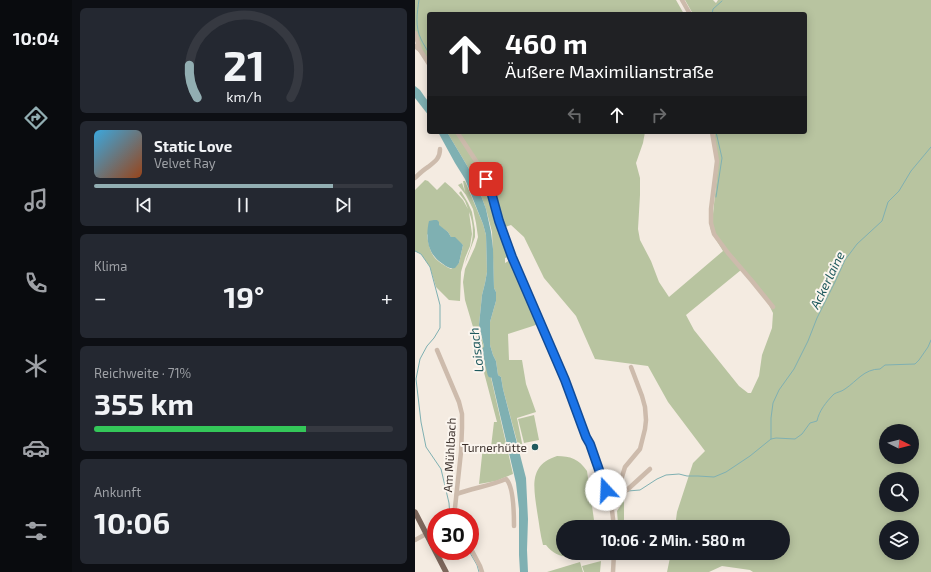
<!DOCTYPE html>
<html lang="de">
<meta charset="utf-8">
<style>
:root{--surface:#171b24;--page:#242831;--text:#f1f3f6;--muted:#9ea1a6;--line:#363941;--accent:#92aeb2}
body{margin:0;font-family:"Exo 2",sans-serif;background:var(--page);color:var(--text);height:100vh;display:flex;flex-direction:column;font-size:15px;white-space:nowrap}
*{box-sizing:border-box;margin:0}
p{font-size:13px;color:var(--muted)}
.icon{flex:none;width:22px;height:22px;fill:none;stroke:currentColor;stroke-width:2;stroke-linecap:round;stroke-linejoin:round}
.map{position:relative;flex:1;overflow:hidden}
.details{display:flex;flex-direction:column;gap:8px;padding:8px;background:#0d0f14;width:343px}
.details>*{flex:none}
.top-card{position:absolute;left:12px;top:12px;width:380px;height:122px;border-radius:4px;box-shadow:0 2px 10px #0003;background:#202124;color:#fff;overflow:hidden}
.needle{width:26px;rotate:96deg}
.controls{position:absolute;left:464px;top:424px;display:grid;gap:8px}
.controls a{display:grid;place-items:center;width:40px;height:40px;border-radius:50%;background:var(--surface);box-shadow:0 2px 10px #0003;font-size:20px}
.speed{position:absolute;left:12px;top:508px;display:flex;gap:8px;font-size:20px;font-weight:700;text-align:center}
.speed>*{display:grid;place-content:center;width:52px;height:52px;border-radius:50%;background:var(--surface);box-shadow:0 2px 10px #0003;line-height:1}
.speed .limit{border:6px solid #d22;background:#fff;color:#111}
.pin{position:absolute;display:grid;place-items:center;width:34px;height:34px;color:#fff;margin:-17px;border-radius:8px;box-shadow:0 2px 6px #0006}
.me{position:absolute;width:44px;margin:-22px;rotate:340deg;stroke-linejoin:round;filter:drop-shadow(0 0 3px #0008)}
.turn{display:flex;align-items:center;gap:14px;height:84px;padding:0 12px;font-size:18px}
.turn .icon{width:52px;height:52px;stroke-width:2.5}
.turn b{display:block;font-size:28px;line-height:34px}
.lanes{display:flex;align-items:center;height:38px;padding:0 12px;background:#0003;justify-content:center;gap:20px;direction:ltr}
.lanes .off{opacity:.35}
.big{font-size:30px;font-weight:700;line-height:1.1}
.details .widget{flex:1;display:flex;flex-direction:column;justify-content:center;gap:6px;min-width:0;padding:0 14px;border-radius:6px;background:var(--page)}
.details .dial{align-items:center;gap:0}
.dial svg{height:104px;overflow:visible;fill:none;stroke:var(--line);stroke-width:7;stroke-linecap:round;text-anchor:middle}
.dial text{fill:var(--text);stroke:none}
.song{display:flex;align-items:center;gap:12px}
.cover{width:48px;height:48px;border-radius:6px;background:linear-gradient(135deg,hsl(200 70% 55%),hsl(20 70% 35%))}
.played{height:4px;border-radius:2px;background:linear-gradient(90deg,var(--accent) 80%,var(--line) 80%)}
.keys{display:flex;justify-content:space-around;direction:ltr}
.heat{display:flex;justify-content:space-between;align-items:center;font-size:22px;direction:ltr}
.charge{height:6px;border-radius:3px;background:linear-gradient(90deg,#34c759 71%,var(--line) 0)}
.trip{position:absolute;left:141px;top:520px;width:234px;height:40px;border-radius:20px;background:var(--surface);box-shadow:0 2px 10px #0003;font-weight:700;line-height:40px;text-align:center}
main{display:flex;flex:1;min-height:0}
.dock{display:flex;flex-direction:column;width:72px;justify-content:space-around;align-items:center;background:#090b0e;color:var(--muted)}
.dock .icon{width:28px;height:28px}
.dock .selected{color:var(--accent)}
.dock b{font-size:18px;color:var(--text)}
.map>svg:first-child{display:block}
.green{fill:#b8c4a0;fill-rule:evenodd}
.water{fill:#7fb0b2}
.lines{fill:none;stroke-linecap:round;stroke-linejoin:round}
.stream{stroke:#7fb0b2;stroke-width:1}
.river{stroke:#7fb0b2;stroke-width:7}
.minor{stroke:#cdbbac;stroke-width:4.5}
.major{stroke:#7d675c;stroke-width:5.5}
.route-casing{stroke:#114b97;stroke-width:10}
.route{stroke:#1a73e8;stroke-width:7}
.poi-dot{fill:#1f5a5e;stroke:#fbf5ee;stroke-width:1.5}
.labels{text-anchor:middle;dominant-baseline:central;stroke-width:4;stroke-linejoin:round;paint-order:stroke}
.poi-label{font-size:12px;fill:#3b302b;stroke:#fbf5ee;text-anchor:end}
.street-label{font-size:12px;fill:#3b302b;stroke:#fbf5ee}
.water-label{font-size:13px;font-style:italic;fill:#1f5a5e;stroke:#fbf5ee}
</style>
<main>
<nav class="dock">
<b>10:04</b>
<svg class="icon selected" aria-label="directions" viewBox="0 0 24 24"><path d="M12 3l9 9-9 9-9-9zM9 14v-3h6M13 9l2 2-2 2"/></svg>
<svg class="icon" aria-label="music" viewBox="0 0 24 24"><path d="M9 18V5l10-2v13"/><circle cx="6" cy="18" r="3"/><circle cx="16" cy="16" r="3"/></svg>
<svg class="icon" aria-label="phone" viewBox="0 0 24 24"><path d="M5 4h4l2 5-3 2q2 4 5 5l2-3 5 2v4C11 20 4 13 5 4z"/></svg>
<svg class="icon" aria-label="climate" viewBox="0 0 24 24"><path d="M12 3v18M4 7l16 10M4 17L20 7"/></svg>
<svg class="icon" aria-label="car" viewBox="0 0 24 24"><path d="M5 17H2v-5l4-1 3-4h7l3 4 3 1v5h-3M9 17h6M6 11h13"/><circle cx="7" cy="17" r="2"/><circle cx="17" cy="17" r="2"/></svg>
<svg class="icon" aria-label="filters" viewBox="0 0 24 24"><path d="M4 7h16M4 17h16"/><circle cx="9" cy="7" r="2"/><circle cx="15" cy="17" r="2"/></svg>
</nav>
<section class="details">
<div class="widget dial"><svg viewBox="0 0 100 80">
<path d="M14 69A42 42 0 1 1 86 69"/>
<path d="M14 69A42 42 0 0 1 8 44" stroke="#92aeb2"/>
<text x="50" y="56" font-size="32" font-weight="700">21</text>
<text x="50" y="72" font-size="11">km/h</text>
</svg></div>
<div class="widget">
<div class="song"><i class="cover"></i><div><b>Static Love</b><p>Velvet Ray</p></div></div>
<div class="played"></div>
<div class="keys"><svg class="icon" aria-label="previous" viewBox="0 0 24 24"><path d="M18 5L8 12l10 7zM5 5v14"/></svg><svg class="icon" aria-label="pause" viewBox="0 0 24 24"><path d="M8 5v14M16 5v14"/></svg><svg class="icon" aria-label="next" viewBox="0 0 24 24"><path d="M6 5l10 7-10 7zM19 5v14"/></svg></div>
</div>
<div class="widget"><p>Klima</p>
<div class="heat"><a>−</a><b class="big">19°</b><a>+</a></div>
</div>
<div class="widget"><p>Reichweite · 71%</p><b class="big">355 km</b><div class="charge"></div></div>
<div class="widget"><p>Ankunft</p><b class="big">10:06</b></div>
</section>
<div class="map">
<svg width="516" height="572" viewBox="0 0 516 572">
<rect width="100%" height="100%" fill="#f4ebe1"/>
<g class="green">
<path d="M0 0H261L269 14H14V64L5 50 0 33Z"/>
<path d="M270 0H298L301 3 303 0H516V572H338L335 570 307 566 294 572H252L256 553H368V527H260L262 512 278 463 290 451 253 402 233 366 180 359 161 316 129 278 109 237 96 225 85 229 86 235 94 257 90 258V263L95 260 124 324 93 334 94 360H107L111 384 121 412 102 418 108 448 104 449 88 389 86 377 83 375 81 361 78 355 75 345V322L81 301V292L79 288 78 257 77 232 71 209 60 179 32 132H230L228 143 221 163 225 178V195L223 229 225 240 236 261 244 282 254 297 308 251 297 233 295 227 298 217V214L303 165 299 132H390V14H278ZM326 270 353 303 358 313 357 328 347 355 344 376 336 393H333L324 386 279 330 271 315ZM471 431H497V457H471ZM471 479H497V505H471ZM471 527H497V553H471Z"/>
<path d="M10 180 13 181 22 190 30 182 37 188 48 200 53 209 50 201 44 193 46 191 53 203 57 212 60 230V237L50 264C51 259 53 254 55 249 59 237 59 224 54 212L57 234 55 246 50 258 46 272 45 301 34 300 21 287 15 267 6 254 0 251V190ZM24 222 23 225 33 232 36 237 48 245 44 263 36 269C18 260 15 254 12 235Z"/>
<path d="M48 181H50L68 224 71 235 72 272 70 283 67 295 64 325 98 474 81 481 64 484 68 446 76 447 79 422H82L66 361 58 327 50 300 48 282 50 269 60 247 63 237 61 223 58 209 51 195 43 185 47 183 50 192Z"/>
<path d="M119 415 124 440 109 443 103 419Z"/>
<path d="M142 456C155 456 164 459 172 471L180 527H148V553H168C154 560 140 557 131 545H128C125 534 124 522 122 511 119 488 113 465 142 456Z"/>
<path d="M209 497V522L203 523 202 511 206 505Z"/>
<path d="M186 561 185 572H169L167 566Z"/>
<path d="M165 562 168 572H132Z"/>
</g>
<g class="water">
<path d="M0 86 5 90 14 103V116L0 98Z"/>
<path d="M23 132H32L60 179 71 209 76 232 78 249 79 288 81 292V301L75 322V345L78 355 81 361 83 375 86 377 88 389 111 478 113 519 112 550 113 572H105L104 555V509L101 483 64 325 67 295 70 283 72 272 71 235 68 224 50 179 40 163Z"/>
<path d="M19 220H22L24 222V225L33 232 36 237H40L48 245 44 263 40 268C35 269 32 267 28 264 13 255 10 238 14 221Z"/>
</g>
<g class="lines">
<g class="stream">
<path d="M4 0C2 13 0 27 6 39 8 44 12 49 14 54"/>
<path d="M297 14 298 9 307 1"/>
<path d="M12 100 14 93"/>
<path d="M301 197 307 158 301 132"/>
<path d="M0 251 6 254 15 267 25 305V328L19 338 12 346 5 359 1 379 6 422 11 447 26 469 34 503 35 517"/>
<path d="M356 439V418L358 403 364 390 379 369 393 341 402 318 420 282 430 260 442 244 467 221 473 202 484 191 496 171 516 147"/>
<path d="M213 491 225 490 242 479 251 475 264 474 272 476H283L299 477 311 472 335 456 356 439 361 438 380 439 387 434 395 423 402 421C404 411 411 402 419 394 422 392 426 392 430 389 442 381 449 369 465 369L470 365 500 364 504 360 513 347 516 340"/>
<path d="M54 551 62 565 64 572"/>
</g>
<path class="river" d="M71 350 73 361 76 374"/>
<g class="minor">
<path d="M267 0 275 14"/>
<path d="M0 33 5 50"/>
<path d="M0 46 5 50 14 64"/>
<path d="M42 132 67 170 75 188 84 221 97 257 150 380 171 437 175 444 196 502 199 527"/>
<path d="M297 132 302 161 296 209V223L299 234 313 253 337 281 358 307"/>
<path d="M0 178C4 174 8 170 13 167 19 162 25 159 25 149"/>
<path d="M22 350 44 402 47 414V428L46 452 39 517"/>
<path d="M42 494C58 488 75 486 91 479 99 486 99 515 99 526"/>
<path d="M203 497 206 489V480L210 467 225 449 230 429 231 420 230 407 227 396 216 367"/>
<path d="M196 502 208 492 212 490 235 469"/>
<path d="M199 526H241"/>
<path d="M0 540 11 534"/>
<path d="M55 547 65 566 67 572"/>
<path d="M25 559 28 551"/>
<path d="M198 572 199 553"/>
</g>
<path class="major" d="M0 512 31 572"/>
</g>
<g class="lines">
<g class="route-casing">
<path id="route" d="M71 179 75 188 84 221 97 257 150 380 171 437 175 444 191 490"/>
</g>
<use href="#route" class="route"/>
</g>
<circle class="poi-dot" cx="120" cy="447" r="4"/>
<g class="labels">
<g class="poi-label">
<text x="112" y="447">Turnerhütte</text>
</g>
<g class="street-label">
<text transform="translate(34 455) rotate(-87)">Am Mühlbach</text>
</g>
<g class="water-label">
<text transform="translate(412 280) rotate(-64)">Ackerlaine</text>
<text transform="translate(61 350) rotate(-97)">Loisach</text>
</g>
</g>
</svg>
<div class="controls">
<a><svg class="needle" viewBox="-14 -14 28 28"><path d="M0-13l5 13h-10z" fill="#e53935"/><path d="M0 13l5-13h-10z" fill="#9ea1a6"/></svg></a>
<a><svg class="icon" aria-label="search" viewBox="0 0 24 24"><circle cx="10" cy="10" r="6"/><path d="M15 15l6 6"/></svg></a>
<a><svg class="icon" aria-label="layers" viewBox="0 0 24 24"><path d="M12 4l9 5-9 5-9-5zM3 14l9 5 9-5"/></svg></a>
</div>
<div class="speed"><div class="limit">30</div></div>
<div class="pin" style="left:71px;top:179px;background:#d93025"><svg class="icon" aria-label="arrive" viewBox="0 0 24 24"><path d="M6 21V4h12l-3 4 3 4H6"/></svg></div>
<svg class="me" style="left:191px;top:490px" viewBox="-20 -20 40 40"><circle r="19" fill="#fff"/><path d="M0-13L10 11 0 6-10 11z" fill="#1a73e8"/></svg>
<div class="trip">10:06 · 2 Min. · 580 m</div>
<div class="top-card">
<div class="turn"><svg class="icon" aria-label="ahead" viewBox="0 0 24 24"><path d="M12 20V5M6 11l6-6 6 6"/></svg><div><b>460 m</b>Äußere Maximilianstraße</div></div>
<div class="lanes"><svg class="icon off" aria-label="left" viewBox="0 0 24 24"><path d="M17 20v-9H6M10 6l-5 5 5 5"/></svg><svg class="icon" aria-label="ahead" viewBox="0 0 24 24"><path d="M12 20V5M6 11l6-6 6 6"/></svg><svg class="icon off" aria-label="right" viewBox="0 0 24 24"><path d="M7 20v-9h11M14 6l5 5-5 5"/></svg></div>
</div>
</div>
</main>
